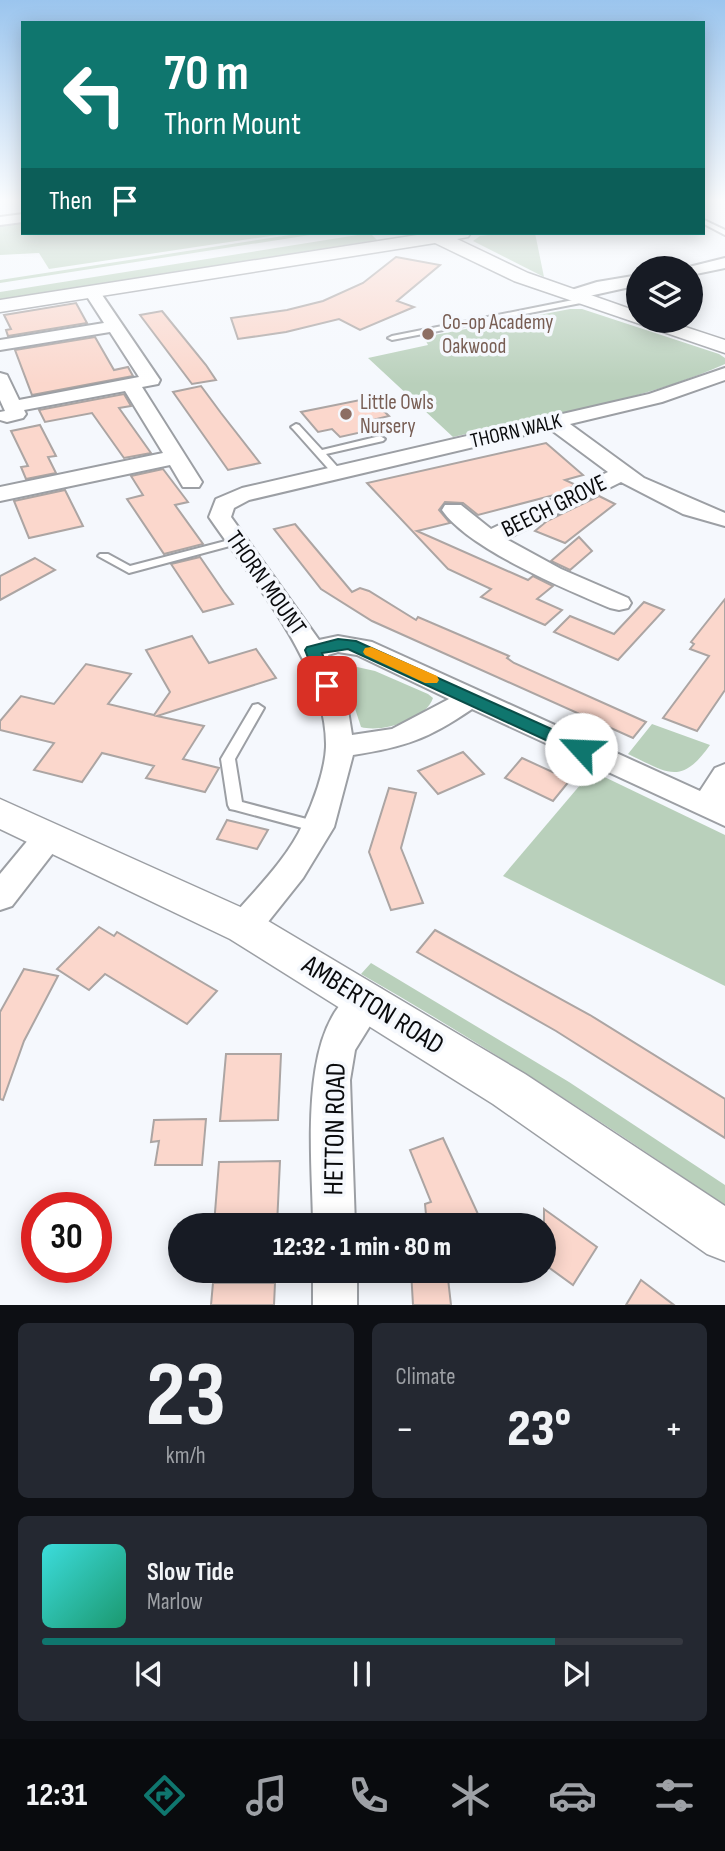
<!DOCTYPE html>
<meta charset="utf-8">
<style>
:root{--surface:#171b24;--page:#242831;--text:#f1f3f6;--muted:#9ea1a6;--line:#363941;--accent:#0f766e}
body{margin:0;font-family:"Sofia Sans Condensed",sans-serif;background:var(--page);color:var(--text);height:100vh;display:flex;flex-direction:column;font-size:26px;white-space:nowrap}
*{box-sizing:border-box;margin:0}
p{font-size:23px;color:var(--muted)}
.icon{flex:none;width:38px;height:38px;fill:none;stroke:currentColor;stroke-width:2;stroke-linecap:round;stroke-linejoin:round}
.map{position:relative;height:1305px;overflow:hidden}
.panel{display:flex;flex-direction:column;gap:18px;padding:18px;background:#0d0f14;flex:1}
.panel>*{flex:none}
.banner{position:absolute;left:21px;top:21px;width:684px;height:214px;border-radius:0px;box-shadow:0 4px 18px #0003;background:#0f766e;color:#fff;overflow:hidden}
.fabs{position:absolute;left:626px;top:256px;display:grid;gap:14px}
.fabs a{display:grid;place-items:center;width:77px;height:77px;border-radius:50%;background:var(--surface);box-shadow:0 4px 18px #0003;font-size:35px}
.speed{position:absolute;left:21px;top:1192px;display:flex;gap:14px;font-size:35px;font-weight:700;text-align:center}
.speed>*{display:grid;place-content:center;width:91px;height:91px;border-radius:50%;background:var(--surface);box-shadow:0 4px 18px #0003;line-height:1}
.speed .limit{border:10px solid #d22;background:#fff;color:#111}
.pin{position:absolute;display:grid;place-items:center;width:60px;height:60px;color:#fff;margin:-30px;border-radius:14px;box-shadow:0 4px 10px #0006}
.me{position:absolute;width:77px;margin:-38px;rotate:295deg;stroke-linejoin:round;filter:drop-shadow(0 0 5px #0008)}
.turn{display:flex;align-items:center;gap:24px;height:147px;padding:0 28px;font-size:32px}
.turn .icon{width:91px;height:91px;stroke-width:2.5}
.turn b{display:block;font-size:49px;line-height:60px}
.then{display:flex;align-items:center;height:66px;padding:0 28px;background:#0003;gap:14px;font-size:26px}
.big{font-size:52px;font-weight:800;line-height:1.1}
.panel .tile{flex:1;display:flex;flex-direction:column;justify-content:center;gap:10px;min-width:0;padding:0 24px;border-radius:10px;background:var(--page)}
.panel .dial{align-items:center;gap:0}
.dial b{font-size:91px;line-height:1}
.song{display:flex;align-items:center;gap:21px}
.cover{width:84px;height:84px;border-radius:10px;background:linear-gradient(135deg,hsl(180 70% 55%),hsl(160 70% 35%))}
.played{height:7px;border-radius:4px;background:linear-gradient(90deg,var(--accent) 80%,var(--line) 80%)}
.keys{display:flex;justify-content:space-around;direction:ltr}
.heat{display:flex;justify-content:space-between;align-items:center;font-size:38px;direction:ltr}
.panel .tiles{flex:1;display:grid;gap:18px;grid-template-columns:1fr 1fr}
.tile:last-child{grid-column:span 2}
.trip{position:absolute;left:168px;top:1213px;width:388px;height:70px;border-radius:35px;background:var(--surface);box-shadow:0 4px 18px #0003;font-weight:800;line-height:70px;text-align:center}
.dock{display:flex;height:112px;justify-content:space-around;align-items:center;background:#090b0e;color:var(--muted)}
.dock .icon{width:49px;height:49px}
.dock .selected{color:var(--accent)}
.dock b{font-size:32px;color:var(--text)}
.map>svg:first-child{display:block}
.green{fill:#b9d0bb}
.building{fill:#fbd7cc;stroke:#aca5a3;stroke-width:2}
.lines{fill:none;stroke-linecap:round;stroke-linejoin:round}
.service-casing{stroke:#9c9fa4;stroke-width:4}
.minor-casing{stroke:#9c9fa4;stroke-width:4}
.tertiary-casing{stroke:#9c9fa4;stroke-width:3}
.service{fill:#fff;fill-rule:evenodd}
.minor{fill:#fff;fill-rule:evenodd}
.tertiary{fill:#fff;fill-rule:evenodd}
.route{fill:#0f766e;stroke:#0a4d48;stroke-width:2}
.slow{fill:#f59e0b}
.education-dot{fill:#8d6e63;stroke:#f5f8fd;stroke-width:2.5}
.labels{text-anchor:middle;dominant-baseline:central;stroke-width:7;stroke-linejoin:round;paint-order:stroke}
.far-education-label{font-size:21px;fill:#785e54;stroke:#f5f8fd;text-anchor:start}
.far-street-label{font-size:21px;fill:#0a0b0d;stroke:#f5f8fd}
.street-label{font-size:24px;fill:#0a0b0d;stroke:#f5f8fd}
.near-street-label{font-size:28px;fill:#0a0b0d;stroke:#f5f8fd}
</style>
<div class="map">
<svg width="725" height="1305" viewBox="0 0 725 1305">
<rect width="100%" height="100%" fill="#f5f8fd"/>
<g class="green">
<path d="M23 221V233H290L49 269 39 253 0 255V224Z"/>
<path d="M303 233H323L0 283V280Z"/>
<path d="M370 233 377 240 0 300V292Z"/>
<path d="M504 233H535L544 277 473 241 480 236Z"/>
<path d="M570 309H582L719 354 725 358V364C640 402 544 416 453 437L368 358 428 345 424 337Z"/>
<path d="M357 667 375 671 428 694 433 698C426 720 381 733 361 727L346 681 350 670Z"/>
<path d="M652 724 710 745C681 786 668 773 628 754Z"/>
<path d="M592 771 725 835V986L503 876Z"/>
<path d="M371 963 569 1082 725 1185V1206C607 1124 486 1046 361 974Z"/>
</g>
<g class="building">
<path d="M396 257 440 265 397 301 414 307 360 330 339 319 286 332 238 339 231 318 287 310 323 301 363 283Z"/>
<path d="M76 303 87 323 8 336 6 330 11 329 4 315Z"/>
<path d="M162 311 206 365 216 380 192 384 140 315Z"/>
<path d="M95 337 114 370 128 367 133 376 32 395 15 350Z"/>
<path d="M201 386 221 413 260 463 228 470 173 392Z"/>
<path d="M124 394 131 406 119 408 151 453 124 458 92 413 45 422 39 410Z"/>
<path d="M370 398 389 416 360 423 367 431 340 437 332 429 318 432 301 412Z"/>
<path d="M40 425 56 456 48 457 56 473 26 479 21 467 28 466 11 431Z"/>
<path d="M546 443 583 475 565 480 576 485 558 494 478 515 463 503 445 502 439 510 450 523 417 531 528 580 533 576 553 586 537 599 562 610 545 625 481 597 491 589 448 569 367 483Z"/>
<path d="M163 469 188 502 175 505 203 544 164 554 127 499 143 495 131 476Z"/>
<path d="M65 490 83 526 29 538 14 501Z"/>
<path d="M599 496 615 504 565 543 535 531 547 521Z"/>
<path d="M295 524 352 592 360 588 369 591 416 620 418 617 509 656 507 658 514 663 646 722 633 738 372 621 321 589 274 529Z"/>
<path d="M579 537 592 551 570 570 551 561Z"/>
<path d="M200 557 224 592 233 604 203 612 171 564Z"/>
<path d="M35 558 55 570 0 600V576Z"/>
<path d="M725 599V690L697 731 663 718 709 656 690 649 694 644 691 642Z"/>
<path d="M644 602 664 610 618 660 554 632 570 616 614 634Z"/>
<path d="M192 636 209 663 256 649 276 678 157 716 204 726 183 759 219 768 205 792 146 778 154 766 102 753 82 782 34 770 54 743 0 730V721L21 696 54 704 86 664 131 674 108 704 154 715 170 692 146 650Z"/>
<path d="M463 752 484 774 438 794 418 771Z"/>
<path d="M522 758 570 780 553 801 505 778Z"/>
<path d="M389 788 416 793 401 848 423 903 391 910 369 852Z"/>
<path d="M227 820 268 830 257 849 217 839Z"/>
<path d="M99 927 114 936 117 932 217 991 187 1024 105 974 89 990 57 969Z"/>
<path d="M435 930 590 1015 725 1099V1138L556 1031 417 952Z"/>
<path d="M24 969 58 976 24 1041 3 1100 0 1099V1012Z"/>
<path d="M226 1054H281L278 1120 220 1121Z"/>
<path d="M206 1119 202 1165H155L159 1141 151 1142 154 1120Z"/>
<path d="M443 1138 466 1188 483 1225H427L425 1204 431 1202 410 1150Z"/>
<path d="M280 1161 277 1225H214L219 1162Z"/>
<path d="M544 1209 597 1247 573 1285 544 1264Z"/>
<path d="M411 1270H447L451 1305H413Z"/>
<path d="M641 1280 674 1305H626Z"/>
<path d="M213 1283H275L274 1305H211Z"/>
</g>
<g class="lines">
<g class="service-casing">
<g id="service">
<path d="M704 220 725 230V235L704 224Z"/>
<path d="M661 260H667L680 268H671L661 264Z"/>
<path d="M583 298 587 300 586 302 392 340 388 338 392 336Z"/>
<path d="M296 424 299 425 322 450 380 436 385 439 383 441 326 454 342 472 337 475 333 474 293 429 291 427Z"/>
<path d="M237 538 241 539 242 541 241 543 129 573 98 556 100 554H108L130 566Z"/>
<path d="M258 704 264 708 235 759 242 802 322 823 324 827 322 831 317 832 235 810 230 809 228 805 221 759 253 705Z"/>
</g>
</g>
<g class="minor-casing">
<g id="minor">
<path d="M23 214V222L0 225V217Z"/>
<path d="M725 258V268L691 275V268H685Z"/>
<path d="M639 275V285L571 300 563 295 565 292 597 282Z"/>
<path d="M92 287 98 289 160 380 158 384 142 387 202 482 199 487H183L170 465 0 501V487L163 453 125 391 24 410 26 414 23 418 7 422 0 420V412L5 411 0 400V373L7 375 19 400 139 377 110 332 0 350V340L104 323 84 292Z"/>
<path d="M725 368V380L662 402 570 424 644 478 725 513V526L683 514 621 482 506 539 561 569 628 598 631 603 628 608 619 610 610 608C565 589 469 549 442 510L445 505H461L491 529 608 472 550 429 249 500 234 508 231 517 319 640 338 636 372 642 700 791 715 768 725 764V826L472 709C428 739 405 747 353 755L334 827 303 878 256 937 244 941 232 937 227 927 232 917C257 888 287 859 303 824 313 803 325 771 326 747 328 668 252 580 209 517L216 499 242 488 649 394ZM338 652 357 655 449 699 392 729 352 735 347 704 328 655Z"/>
<path d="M49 824 60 828 65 836 60 844 12 906 0 910V874L38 828Z"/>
<path d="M368 985 381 989 386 1000 355 1050 350 1080 355 1225H313C313 1162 294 1011 368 985Z"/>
<rect x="313" y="1270" width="44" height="35"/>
</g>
</g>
<g class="tertiary-casing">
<g id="tertiary">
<path d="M430 233H471L468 237 457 239 528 273 639 312V320H664L725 340V353L514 281 435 243 0 312V300Z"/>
<path d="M0 799 258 915 525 1074 725 1206V1261L707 1254 493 1104 230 939 0 829Z"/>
</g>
</g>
<use href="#service" class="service"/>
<use href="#minor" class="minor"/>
<use href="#tertiary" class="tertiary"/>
</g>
<linearGradient id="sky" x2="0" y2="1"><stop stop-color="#9bc5ee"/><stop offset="0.52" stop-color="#fafcfe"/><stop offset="1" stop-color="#fafcfe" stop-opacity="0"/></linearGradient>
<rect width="725" height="384" fill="url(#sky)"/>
<path class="route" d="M338 639 356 641 587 745 589 749 581 755 574 753 348 649 322 653 335 686 333 690H321L305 650 307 647Z"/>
<path class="slow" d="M371 647 437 676 439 680 437 683H425L365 655 363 652 365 648Z"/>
<g class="education-dot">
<circle cx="428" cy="334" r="7"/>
<circle cx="346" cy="414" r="7"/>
</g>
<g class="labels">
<g class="far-education-label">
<text x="442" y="322">Co-op Academy<tspan x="442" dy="24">Oakwood</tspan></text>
<text x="360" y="402">Little Owls<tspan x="360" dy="24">Nursery</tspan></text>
</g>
<g class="far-street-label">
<text transform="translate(516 431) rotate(-13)">THORN WALK</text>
</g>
<g class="street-label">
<text transform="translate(554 506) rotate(-26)">BEECH GROVE</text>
<text transform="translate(266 583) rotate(55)">THORN MOUNT</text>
</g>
<g class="near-street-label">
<text transform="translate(373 1005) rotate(32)">AMBERTON ROAD</text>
<text transform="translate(335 1129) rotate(-89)">HETTON ROAD</text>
</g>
</g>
</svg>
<div class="fabs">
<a><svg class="icon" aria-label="layers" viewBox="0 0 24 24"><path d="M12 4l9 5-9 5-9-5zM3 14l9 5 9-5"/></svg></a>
</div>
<div class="speed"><div class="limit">30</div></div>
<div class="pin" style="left:327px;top:686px;background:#d93025"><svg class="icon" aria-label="arrive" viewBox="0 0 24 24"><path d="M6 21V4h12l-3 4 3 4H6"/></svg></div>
<svg class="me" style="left:581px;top:749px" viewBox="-20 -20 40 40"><circle r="19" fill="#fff"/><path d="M0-13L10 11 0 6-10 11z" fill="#0f766e"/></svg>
<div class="trip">12:32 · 1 min · 80 m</div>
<div class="banner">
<div class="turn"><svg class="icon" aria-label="left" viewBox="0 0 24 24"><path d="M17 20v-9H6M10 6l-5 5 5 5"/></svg><div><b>70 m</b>Thorn Mount</div></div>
<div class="then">Then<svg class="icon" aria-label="arrive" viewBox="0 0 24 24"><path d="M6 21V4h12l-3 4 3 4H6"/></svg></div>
</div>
</div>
<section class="panel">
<div class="tiles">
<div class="tile dial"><b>23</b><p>km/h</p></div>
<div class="tile"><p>Climate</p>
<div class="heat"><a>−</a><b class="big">23°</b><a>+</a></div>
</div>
<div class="tile">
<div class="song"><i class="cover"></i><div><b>Slow Tide</b><p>Marlow</p></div></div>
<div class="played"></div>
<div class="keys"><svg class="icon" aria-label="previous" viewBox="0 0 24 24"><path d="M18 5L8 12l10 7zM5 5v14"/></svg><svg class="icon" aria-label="pause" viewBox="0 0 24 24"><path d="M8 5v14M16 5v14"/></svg><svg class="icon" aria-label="next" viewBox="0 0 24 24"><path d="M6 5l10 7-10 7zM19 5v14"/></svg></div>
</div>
</div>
</section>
<nav class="dock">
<b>12:31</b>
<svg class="icon selected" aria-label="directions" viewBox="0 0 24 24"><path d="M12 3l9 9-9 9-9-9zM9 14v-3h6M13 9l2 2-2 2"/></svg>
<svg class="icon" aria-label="music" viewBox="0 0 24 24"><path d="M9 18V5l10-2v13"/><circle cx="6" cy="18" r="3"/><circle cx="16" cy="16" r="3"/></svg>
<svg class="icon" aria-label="phone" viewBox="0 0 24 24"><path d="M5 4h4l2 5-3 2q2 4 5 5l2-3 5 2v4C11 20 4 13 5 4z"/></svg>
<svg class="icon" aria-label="climate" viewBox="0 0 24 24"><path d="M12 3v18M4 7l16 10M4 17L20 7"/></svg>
<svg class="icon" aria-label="car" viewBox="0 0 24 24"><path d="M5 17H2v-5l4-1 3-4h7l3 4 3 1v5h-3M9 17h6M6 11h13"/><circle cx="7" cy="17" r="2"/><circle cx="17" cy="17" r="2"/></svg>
<svg class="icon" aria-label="filters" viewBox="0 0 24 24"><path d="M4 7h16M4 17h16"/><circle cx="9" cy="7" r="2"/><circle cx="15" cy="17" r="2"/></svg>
</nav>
